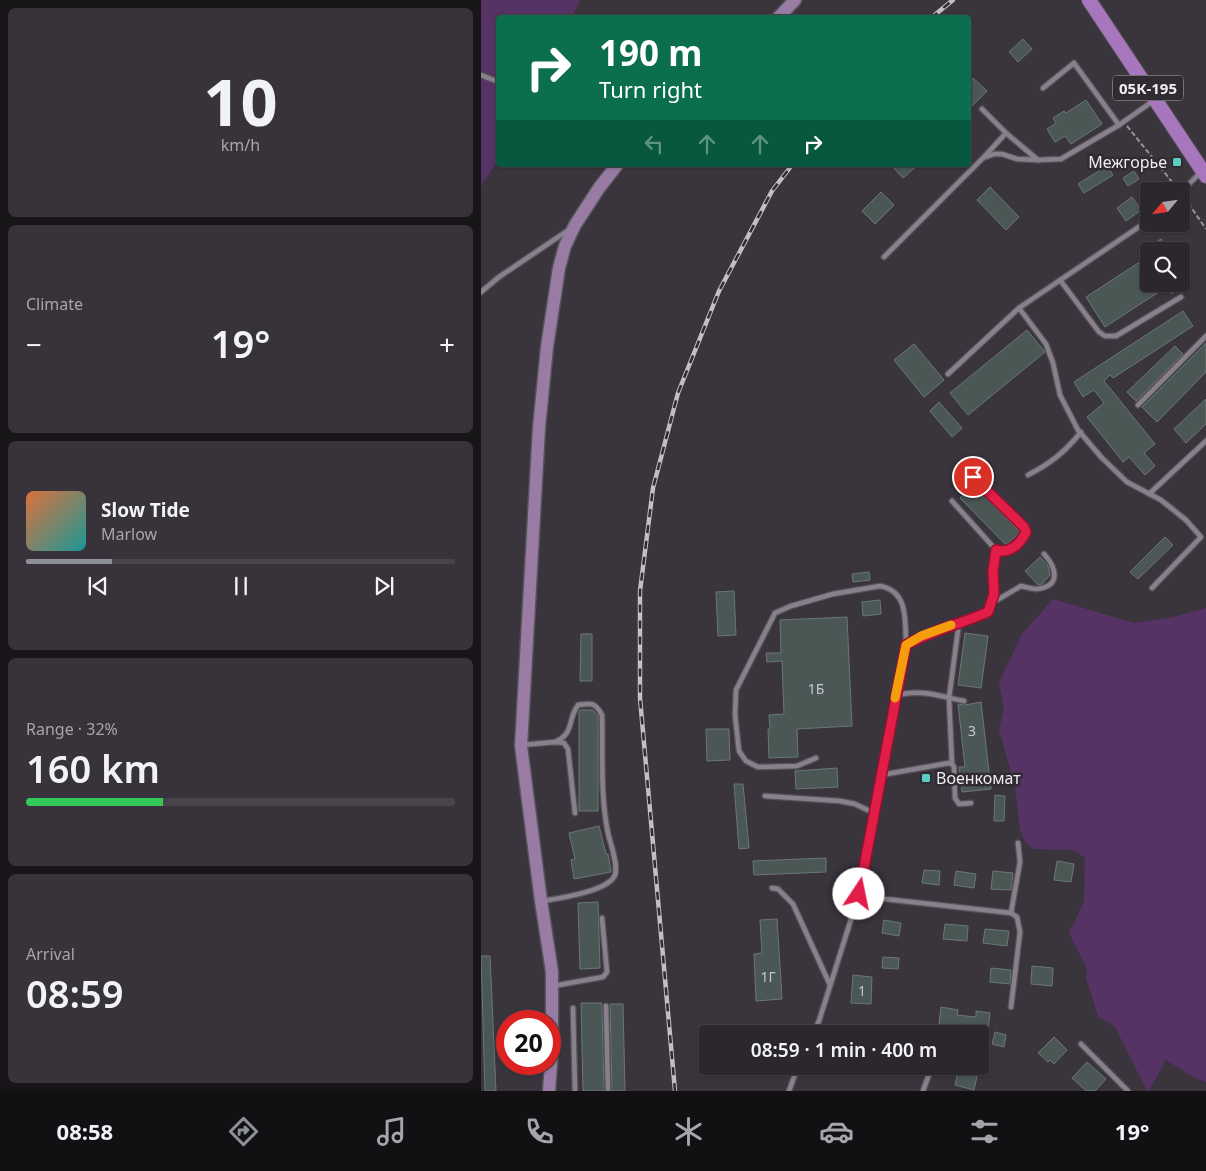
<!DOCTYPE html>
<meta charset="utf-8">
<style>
:root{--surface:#2c272e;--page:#38333a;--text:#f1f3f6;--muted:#a6a5aa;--line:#48444a;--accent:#8c9099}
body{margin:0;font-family:"Noto Sans",sans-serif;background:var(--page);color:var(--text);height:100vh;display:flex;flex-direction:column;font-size:19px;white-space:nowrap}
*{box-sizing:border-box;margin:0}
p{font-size:16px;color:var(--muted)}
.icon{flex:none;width:28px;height:28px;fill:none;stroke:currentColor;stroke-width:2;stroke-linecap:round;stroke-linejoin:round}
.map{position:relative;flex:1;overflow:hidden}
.side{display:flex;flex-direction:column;gap:8px;padding:8px;background:#181519;width:481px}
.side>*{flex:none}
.banner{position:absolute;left:15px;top:15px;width:475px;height:152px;border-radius:5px;box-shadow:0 1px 4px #0004,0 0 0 1px var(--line);background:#0b6e4f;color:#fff;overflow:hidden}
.needle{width:32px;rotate:241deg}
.controls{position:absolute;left:659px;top:182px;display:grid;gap:10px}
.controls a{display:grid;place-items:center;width:50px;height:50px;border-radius:5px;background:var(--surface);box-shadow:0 1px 4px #0004,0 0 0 1px var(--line);font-size:25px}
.speed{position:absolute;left:15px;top:1010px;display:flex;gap:10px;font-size:25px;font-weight:700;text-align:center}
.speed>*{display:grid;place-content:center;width:65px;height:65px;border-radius:50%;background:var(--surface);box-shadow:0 1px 4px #0004,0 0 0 1px var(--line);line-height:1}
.speed .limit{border:8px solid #d22;background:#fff;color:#111}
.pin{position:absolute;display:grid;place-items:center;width:42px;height:42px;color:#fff;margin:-21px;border:2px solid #fff;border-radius:50%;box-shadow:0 1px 5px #0007}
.me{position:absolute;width:55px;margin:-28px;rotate:11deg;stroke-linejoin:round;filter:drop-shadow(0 0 4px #0008)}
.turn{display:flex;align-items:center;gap:18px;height:105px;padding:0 20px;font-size:22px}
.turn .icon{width:65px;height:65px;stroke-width:2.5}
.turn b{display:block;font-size:35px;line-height:42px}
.lanes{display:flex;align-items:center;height:48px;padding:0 20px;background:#0003;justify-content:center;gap:25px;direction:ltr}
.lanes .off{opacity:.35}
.big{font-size:38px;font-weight:600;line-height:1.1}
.side .card{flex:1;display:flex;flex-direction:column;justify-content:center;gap:8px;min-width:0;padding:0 18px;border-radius:8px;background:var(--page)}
.side .dial{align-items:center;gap:0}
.dial b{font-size:65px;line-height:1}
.song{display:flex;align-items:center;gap:15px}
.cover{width:60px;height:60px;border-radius:8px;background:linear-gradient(135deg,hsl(20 70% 55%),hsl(180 70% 35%))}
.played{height:5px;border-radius:2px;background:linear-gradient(90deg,var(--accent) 20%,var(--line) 20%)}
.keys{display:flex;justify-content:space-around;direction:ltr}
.heat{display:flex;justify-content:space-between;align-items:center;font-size:28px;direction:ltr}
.charge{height:8px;border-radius:4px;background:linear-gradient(90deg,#34c759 32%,var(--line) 0)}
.trip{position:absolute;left:218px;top:1025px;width:290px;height:50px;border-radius:5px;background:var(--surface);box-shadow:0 1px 4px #0004,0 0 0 1px var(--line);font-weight:600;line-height:50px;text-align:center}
.menu{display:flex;height:80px;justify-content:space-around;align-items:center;background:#121012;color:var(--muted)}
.menu .icon{width:35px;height:35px}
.menu .active{color:var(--accent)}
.menu b{font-size:22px;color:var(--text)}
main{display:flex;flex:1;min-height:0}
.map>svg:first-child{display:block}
.green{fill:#553364}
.building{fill:#4a5755;stroke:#6a7876}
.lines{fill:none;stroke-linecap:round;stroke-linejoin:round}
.lane-casing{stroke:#57525a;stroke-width:7}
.secondary-casing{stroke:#57525a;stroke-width:15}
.primary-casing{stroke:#57525a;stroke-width:16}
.path{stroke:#98939b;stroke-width:2;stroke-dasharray:5 2.5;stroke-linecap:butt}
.lane{stroke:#88818b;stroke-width:4.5}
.secondary{stroke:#987ca4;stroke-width:12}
.primary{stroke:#a776bc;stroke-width:14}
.rail-casing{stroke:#c3bec5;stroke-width:4.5}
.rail{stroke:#302a33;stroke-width:2.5;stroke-dasharray:8;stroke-linecap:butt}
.route-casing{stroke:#92132f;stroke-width:12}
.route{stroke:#e11d48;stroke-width:9}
.slow{stroke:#f59e0b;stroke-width:9}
.poi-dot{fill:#57cec1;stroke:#302a33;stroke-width:2}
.labels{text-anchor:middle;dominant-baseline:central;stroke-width:5;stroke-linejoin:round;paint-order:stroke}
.number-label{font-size:14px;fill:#c6c7cb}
.shield{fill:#302a33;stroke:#b6b2b9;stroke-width:1}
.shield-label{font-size:15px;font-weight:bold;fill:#f0ecf2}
.poi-label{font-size:16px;fill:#f0ecf2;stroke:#302a33;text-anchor:end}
</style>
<main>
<section class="side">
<div class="card dial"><b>10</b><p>km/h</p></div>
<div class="card"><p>Climate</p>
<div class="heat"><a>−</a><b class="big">19°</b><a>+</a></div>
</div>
<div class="card">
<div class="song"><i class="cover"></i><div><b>Slow Tide</b><p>Marlow</p></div></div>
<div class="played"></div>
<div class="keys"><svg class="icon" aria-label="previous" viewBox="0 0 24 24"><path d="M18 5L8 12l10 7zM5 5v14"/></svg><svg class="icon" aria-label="pause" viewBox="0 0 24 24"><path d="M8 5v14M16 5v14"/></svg><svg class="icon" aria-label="next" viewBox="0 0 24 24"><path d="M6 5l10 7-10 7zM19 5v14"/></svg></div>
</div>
<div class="card"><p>Range · 32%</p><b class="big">160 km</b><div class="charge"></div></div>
<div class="card"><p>Arrival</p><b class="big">08:59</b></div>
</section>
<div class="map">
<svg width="725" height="1091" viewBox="0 0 725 1091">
<rect width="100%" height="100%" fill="#3a343d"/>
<g class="green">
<path d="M0 0H99L91 17 18 18 17 161 0 186Z"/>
<path d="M572 599 653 623 692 617 725 608V1082L712 1077 685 1060 668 1091H666L634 1027 617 1016 605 978 606 969 588 933 603 902 604 858 593 850 552 849 544 842 539 830 534 786 518 730 523 709 518 682 541 634Z"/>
</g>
<g class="building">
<path d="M542 39 551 49 537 62 528 52Z"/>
<path d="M492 78 506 91 488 109V82Z"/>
<path d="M605 100 621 124 590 144 584 136 574 142 566 129 575 123 572 118 583 111 585 113Z"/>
<path d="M410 165H437L422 178Z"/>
<path d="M626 166 632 175 603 193 597 184Z"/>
<path d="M653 171 658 179 647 186 642 178Z"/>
<path d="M509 187 538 217 525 230 496 200Z"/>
<path d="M400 192 413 205 394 224 381 211Z"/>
<path d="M651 197 660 210 645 221 636 208Z"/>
<path d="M680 239 688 251H661Z"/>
<path d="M668 256V284H708L691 294 687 286 624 327 605 297Z"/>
<path d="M702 311 712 326 632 378 629 375 623 381 674 444 663 453 674 466 664 475 648 457 642 462 606 417 623 403 613 390 602 397 593 382Z"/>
<path d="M546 330 564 352 487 415 469 393Z"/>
<path d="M725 343V372L676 422 661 407Z"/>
<path d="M433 344 463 380 443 397 413 360Z"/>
<path d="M694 346 702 354 655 401 646 392Z"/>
<path d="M725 399V424L705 443 693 429Z"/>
<path d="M458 402 481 428 471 437 449 411Z"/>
<path d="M493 485 539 532 525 545 479 498Z"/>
<path d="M684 537 692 545 657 579 649 572Z"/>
<path d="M559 557 567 566 569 575 561 584 557 585 544 571Z"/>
<path d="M388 572 389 580 372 582 371 574Z"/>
<path d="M253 591 255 635 237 636 235 592Z"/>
<path d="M399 600 400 614 382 616 381 602Z"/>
<path d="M366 617 371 726 316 729 317 757 288 758 287 729H289L288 715 303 714 301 661 286 662 285 653H300L299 620Z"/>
<path d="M484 633 507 636 500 688 477 685Z"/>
<path d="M100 634H111V681H99Z"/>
<path d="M500 702 510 789 481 792 478 767H484L477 704 484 705Z"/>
<path d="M99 710H112L117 716V811H98V712Z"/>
<path d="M225 729H248L249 760 226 761Z"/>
<path d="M356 768 357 787 315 789 314 771Z"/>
<path d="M253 784H262L268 848 258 849Z"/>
<path d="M514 795 524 796 523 821H513Z"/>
<path d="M118 826 125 854H127L130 872 93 879 90 860 94 859 88 833Z"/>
<path d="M345 858V872L273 875 272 861Z"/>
<path d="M576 861 593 864 590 882 573 880Z"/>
<path d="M443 870 459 871 458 885 441 883Z"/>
<path d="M475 871 495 874 493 888 473 885Z"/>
<path d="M512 871 532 873 530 890 510 889Z"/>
<path d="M117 902 119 968 99 969 97 903Z"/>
<path d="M296 919 301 999 275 1001 273 954 281 953 279 920Z"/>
<path d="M403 920 420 923 418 936 401 933Z"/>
<path d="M464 924 487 926 486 941 462 939Z"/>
<path d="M504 929 528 931 526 946 502 943Z"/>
<path d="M0 956H9L15 1091H4Z"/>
<path d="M402 957 418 958 417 969 401 968Z"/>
<path d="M551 966 572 968 571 986 550 984Z"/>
<path d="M510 968 530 970 529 984 509 982Z"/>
<path d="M372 975 391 977 390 1004 370 1003Z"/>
<path d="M100 1003H120L121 1004 123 1091H102Z"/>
<path d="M129 1004H142L144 1091H131Z"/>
<path d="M460 1007 477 1010 476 1015 495 1017V1011L509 1013 507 1031 486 1029V1031H479V1026L458 1024Z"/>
<path d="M514 1032 525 1035 523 1047 511 1044Z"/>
<path d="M573 1037 586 1050 573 1064 569 1060 567 1062 557 1053Z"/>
<path d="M606 1062 625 1079 614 1091H605L591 1078Z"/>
<path d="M478 1068 497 1072 493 1090 474 1085Z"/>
</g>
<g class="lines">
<g class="lane-casing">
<g id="lane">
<path d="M0 75 18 82"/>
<path d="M562 88 593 63 638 125"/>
<path d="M501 109 525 133"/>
<path d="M503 157 525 133 557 160"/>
<path d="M700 192 720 172"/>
<path d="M403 257 502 158 513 154H521L536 159 557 160 580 159 638 125 672 101"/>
<path d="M579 280 618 332 624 336H635L700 297"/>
<path d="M0 292 18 277 89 229"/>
<path d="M538 308 565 344 572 363 579 395 597 430 621 458 646 482 680 500 705 520 720 537 671 588"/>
<path d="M467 374 538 308 668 220"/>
<path d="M657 405 725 336"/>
<path d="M547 475C570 463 584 452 600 432"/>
<path d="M492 477 543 527 545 532C539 544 529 554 515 550"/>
<path d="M668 494 725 441"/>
<path d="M511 603 540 586C545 587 551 589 556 589 581 586 575 567 563 554"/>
<path d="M425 645C451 630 480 624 507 612 514 597 511 586 512 571 513 564 514 557 515 550L471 501"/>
<path d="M415 696C438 688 461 697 483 701"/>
<path d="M41 745 74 742 83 743 87 749 94 813"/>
<path d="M471 764 468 698 478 623"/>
<path d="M400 775 468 763 471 764 473 767 474 798 478 804 490 803"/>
<path d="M284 796 359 801 374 804 393 813"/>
<path d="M291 888 297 889 312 904 349 985"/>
<path d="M377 896 530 913"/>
<path d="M62 901C79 898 123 892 133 877 139 868 129 843 127 833 119 794 122 753 121 715 114 702 110 703 97 705 86 720 94 733 74 742"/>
<path d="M530 913 539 862 537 843"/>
<path d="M72 986 122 977 126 972 121 918"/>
<path d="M125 1006 127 1091"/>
<path d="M530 1007 539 932 536 917 530 913"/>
<path d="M92 1008 94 1091"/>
<path d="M332 1034 338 1021 378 894 425 645C424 622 428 591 399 586L352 594 310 606 294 613 255 690 254 715 258 751 265 761 277 767 316 766 335 758"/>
<path d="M600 1044 647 1091"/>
<path d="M308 1091 317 1066"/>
<path d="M442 1091 451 1066"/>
</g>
</g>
<g class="secondary-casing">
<g id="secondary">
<path d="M297 18 314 0"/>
<path d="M68 1091 71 1051V972L60 901 40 746 58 428 66 347 78 268 84 246 94 225 118 188 136 165"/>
</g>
</g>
<g class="primary-casing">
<path id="primary" d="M608 0 725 176"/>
</g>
<g class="path">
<path d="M646 126 696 188"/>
<path d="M703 197 725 229"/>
</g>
<use href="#lane" class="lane"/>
<use href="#secondary" class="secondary"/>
<use href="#primary" class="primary"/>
<g class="rail-casing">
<g id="rail">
<path d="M450 18 472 0"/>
<path d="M194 1091 159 698V591L172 488 197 393 238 291 291 191 311 165"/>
</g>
</g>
<use href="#rail" class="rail"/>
</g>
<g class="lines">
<g class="route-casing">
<path id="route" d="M378 894 425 645C451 630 480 624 507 612L513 594 512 572 515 550C529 554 539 544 545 532L543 527 492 477"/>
</g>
<use href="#route" class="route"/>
<path class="slow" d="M414 698 425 645 440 636 470 625"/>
</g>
<g class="poi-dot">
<rect x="691" y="157" width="10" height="10" rx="2.5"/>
<rect x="440" y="773" width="10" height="10" rx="2.5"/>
</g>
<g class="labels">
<g class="number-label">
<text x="335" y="688">1Б</text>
<text x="491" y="730">3</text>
<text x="287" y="976">1Г</text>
<text x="381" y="990">1</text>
</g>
<rect class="shield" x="632" y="75.5" width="70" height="25" rx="4"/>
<g class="shield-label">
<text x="667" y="88">05К-195</text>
</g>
<g class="poi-label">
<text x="686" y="162">Межгорье</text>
<text x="455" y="778" text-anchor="start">Военкомат</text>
</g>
</g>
</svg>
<div class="controls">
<a><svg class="needle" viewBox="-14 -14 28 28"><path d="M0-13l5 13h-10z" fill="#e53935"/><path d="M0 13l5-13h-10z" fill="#a6a5aa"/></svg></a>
<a><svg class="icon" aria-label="search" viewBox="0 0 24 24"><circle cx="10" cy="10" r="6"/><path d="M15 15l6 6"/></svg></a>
</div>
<div class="speed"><div class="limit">20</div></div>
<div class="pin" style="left:492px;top:477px;background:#d93025"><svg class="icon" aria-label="arrive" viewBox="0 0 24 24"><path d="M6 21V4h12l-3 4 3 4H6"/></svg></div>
<svg class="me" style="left:378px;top:894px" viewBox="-20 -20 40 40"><circle r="19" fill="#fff"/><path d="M0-13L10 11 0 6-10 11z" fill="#e11d48"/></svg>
<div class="trip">08:59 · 1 min · 400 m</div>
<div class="banner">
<div class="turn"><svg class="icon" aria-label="right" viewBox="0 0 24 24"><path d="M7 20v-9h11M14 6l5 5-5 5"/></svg><div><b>190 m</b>Turn right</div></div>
<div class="lanes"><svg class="icon off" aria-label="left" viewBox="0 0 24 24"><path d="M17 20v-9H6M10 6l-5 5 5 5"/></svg><svg class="icon off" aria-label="ahead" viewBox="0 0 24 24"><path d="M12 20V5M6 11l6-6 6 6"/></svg><svg class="icon off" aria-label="ahead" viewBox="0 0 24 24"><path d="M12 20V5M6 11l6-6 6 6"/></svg><svg class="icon" aria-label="right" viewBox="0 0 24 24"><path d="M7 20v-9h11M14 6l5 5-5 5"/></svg></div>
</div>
</div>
</main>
<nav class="menu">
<b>08:58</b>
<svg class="icon active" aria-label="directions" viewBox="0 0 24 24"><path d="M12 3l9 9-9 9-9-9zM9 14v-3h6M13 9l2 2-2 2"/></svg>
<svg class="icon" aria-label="music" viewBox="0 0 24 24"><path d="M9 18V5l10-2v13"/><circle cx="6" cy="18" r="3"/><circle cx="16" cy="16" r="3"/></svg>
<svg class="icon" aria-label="phone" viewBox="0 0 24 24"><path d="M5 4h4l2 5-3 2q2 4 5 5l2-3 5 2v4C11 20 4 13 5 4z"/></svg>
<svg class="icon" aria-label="climate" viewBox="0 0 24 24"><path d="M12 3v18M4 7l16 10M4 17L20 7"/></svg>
<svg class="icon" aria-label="car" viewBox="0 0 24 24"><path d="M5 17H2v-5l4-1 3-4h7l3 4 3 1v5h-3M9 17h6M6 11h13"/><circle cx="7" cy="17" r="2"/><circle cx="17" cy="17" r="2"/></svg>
<svg class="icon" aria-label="filters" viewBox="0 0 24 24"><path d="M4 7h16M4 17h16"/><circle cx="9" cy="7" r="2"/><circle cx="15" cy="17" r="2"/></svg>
<b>19°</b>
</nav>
